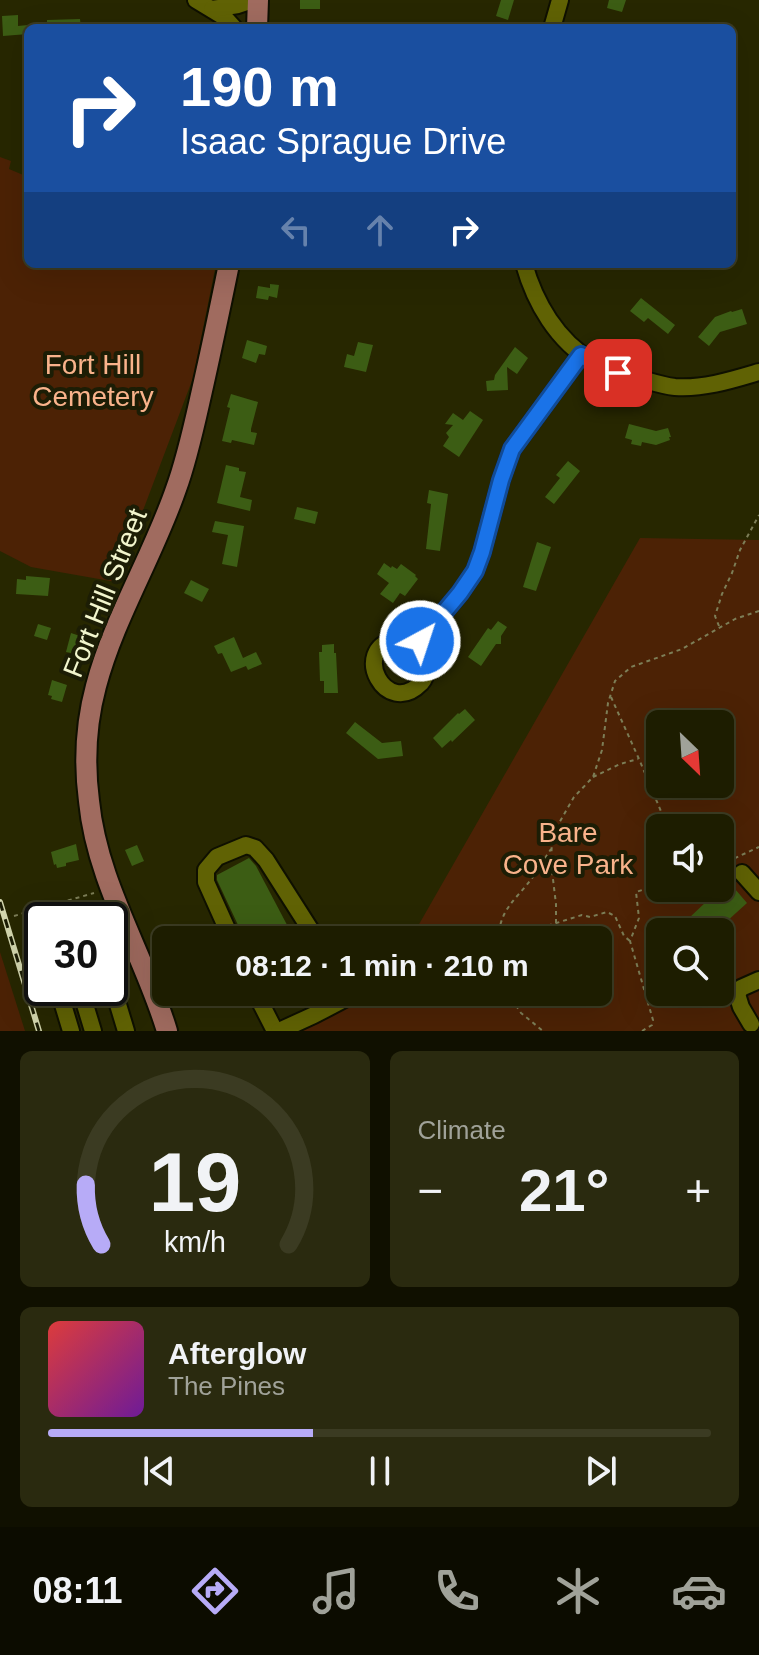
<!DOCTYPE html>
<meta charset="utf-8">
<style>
:root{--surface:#1d1d00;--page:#2a2a0f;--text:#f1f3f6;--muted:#a0a299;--line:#3b3b22;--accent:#b7abf7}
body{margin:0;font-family:Helvetica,sans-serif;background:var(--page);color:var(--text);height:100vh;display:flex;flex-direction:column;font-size:30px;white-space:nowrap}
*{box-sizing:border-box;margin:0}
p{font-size:26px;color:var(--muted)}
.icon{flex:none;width:44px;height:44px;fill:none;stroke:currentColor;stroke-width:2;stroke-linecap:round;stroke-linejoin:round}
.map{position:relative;height:1031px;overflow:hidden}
.drawer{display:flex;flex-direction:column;gap:20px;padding:20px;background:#101000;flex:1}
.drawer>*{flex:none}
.hud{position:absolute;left:24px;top:24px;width:712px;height:244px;border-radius:12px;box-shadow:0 8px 32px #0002,0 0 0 2px var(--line);background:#1a4fa0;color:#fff;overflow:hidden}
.needle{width:52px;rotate:155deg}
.controls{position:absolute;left:646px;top:710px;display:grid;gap:16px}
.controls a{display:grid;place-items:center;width:88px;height:88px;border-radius:12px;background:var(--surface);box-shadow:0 8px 32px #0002,0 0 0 2px var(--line);font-size:40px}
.speed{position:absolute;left:24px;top:902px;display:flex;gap:16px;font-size:40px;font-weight:700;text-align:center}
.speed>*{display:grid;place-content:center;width:104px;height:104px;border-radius:50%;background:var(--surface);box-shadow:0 8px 32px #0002,0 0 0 2px var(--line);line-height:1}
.speed .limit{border:4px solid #111;border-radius:12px;background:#fff;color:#111}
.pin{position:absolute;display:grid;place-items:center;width:68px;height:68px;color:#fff;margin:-34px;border-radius:16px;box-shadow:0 4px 12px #0006}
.me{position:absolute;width:88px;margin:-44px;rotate:40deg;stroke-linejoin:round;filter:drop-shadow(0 0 6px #0008)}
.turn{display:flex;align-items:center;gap:28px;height:168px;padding:0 24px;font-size:36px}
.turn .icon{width:104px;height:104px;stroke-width:2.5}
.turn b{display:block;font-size:56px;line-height:68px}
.lanes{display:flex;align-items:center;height:76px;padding:0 24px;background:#0003;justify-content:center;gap:40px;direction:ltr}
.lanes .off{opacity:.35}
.big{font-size:60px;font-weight:600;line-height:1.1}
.drawer .tile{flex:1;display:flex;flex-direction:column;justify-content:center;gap:12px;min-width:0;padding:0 28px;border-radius:12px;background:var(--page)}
.drawer .dial{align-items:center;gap:0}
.dial svg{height:208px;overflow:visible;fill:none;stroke:var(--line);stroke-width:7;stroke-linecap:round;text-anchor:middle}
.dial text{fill:var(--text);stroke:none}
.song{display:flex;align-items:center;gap:24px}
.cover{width:96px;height:96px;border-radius:12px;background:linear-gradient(135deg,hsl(0 70% 55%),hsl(280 70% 35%))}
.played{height:8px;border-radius:4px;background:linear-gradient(90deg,var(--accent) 40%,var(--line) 40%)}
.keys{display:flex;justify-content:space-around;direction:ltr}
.heat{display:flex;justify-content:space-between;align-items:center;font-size:44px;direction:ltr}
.drawer .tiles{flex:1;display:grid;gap:20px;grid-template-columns:1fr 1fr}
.tile:last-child{grid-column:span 2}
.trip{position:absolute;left:152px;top:926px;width:460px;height:80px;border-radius:12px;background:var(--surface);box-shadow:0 8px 32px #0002,0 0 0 2px var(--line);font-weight:600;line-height:80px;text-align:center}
.dock{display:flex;height:128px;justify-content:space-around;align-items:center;background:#0c0c00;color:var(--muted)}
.dock .icon{width:56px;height:56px}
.dock .active{color:var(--accent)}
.dock b{font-size:36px;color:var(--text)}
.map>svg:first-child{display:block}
.green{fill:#4c2205;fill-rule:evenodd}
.building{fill:#3c5d14}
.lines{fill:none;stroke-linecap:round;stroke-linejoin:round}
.minor-casing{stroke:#0f1000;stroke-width:20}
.major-casing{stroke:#0f1000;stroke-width:24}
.path{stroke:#7d7e57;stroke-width:2;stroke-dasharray:4 4;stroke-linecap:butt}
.minor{stroke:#606204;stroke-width:16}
.major{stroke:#a06b5f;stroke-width:20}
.rail-casing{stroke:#d3d6ae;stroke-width:6}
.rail{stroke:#1c1d05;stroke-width:3;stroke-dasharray:9;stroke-linecap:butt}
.route-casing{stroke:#114b97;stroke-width:20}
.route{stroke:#1a73e8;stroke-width:14}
.labels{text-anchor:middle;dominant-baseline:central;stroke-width:8;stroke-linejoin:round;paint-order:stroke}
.park-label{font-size:28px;fill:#f9b38b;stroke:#1c1d05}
.street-label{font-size:28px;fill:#f2f5cd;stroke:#1c1d05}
</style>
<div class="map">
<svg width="759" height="1031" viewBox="0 0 759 1031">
<rect width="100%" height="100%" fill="#272700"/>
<g class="green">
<path d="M0 157 11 161 9 169 28 177V264H216L193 378 116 582 31 567 0 551Z"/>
<path d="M640 538 759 540V1031H281L351 992H598V940H410ZM660 724H720V784H660ZM660 828H720V888H660ZM660 932H720V992H660Z"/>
<path d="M0 952 25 1031H0Z"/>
</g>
<g class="building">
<rect x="300" y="0" width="20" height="9"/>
<path d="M501 0H514L508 20 496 16Z"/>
<path d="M609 0H626L622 12 607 8Z"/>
<path d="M18 15V26L28 25V34L3 36 2 16Z"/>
<path d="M80 19 81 28H47V20Z"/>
<path d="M270 284 279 285 277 298 269 296 268 300 256 298 258 286 270 288Z"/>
<path d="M641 298 675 325 668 334 648 318 644 322 630 311Z"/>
<path d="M742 309 747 324 720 332 709 346 698 337 715 317 731 311 732 312Z"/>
<path d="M247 340 267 346 265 355 259 354 256 363 242 358Z"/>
<path d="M358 342 373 345 366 372 344 367 347 354 354 356Z"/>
<path d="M515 347 528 358 517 374 507 367 508 390 487 391 486 381 494 380 495 375Z"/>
<path d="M231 394 258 402 251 429V432L257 433 254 445 232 440 231 443 222 441 230 408 227 407Z"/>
<path d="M470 411 483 420 459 457 443 446 449 437 446 433 453 425 445 424 453 413 463 420Z"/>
<path d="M629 424 656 431 668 428 671 437H669L670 440 656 445 642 442 641 446 631 444 632 440 625 438Z"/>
<path d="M568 461 580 471 554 504 545 497 560 478 556 475Z"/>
<path d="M226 465 239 468V471L246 472 240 497 252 500 250 511 217 503Z"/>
<path d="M429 490 448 494 440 551 426 549 431 504 427 503Z"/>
<path d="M297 507 318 512 315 524 294 519Z"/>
<path d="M215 521 244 526 237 567 222 564 228 535 212 532Z"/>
<path d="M537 542 551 547 536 591 523 587Z"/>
<path d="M384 563 391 568 392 566 397 569 401 564 416 575 415 576 418 579 405 596 400 593 393 603 380 594 389 583 377 574Z"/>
<path d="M26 576 50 578 48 596 16 594 17 579 26 580Z"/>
<path d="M191 580 209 589 202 602 184 593Z"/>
<path d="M498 621 507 627 501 636V644H496L481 666 468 657 488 628 491 630Z"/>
<path d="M38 624 51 628 47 640 34 636Z"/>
<path d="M71 633 80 636 76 654 66 652Z"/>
<path d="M234 637 243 658 256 652 262 664 248 670 246 666 231 672 222 653 218 654 214 646Z"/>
<path d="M334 644V653H336L338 693H324V681H320L319 652H322V645Z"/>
<path d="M52 680 67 685 62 702 51 699 52 696 48 695Z"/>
<path d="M465 709 475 720 452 742 451 740 442 748 433 738 458 713 459 714Z"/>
<path d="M355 722 382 743 401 741 403 756 378 759 346 733Z"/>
<path d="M76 844 79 860 66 863V866L57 868 56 864 54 865 51 852Z"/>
<path d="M137 845 144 861 132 866 125 850Z"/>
<path d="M249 858 256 866 295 940H245L217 880V875Z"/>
<path d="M729 882 747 903 715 932H667L689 918 707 901 702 896 711 888H714L718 892Z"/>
<path d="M660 936V966L647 945Z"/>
</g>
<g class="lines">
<g class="minor-casing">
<g id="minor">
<path d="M196 0 224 17 234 28"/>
<path d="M212 9 238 5 253 0"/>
<path d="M552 28 560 0"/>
<path d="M524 264C535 303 557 341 593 362 609 371 627 376 645 380 655 383 665 386 675 387 704 389 732 380 759 372"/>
<path d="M420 641C425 653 431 672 421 683 386 719 350 649 395 640 403 639 412 640 420 641L460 593 475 571 482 552 501 480 512 449 581 355"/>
<path d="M742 873 759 892"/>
<path d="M62 920 90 912 92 920"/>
<path d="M42 927H40L42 934"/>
<path d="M232 940 206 882V870L217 857 246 845 255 848 266 860 317 940"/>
<path d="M110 978 126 1031"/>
<path d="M720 986 730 988"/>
<path d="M58 988 71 1031"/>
<path d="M80 988 93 1031"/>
<path d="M255 992 275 1031"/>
<path d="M751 1024 741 1007 737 994 741 988 759 980"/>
<path d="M279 1031 314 1015 358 992"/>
</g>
</g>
<g class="major-casing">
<g id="major">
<path d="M257 28 258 0"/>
<path d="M167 1031C144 954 97 883 89 801 84 763 86 723 96 686 114 618 153 556 176 489 187 459 194 426 201 395 211 351 220 308 229 264"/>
</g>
</g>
<g class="path">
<path d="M719 626 715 616 722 594 732 573 740 550 759 515"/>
<path d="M611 697 639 759 668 828"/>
<path d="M593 777 620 764 638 759"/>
<path d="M720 865 759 847"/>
<path d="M14 916 94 893"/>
<path d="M556 923V904L551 863 552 839 555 830 574 797 593 777 602 750 608 703 615 681 631 667 682 649 735 619 759 611"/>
<path d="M466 940 498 929"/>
<path d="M498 940C500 908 515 901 533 877 539 868 545 858 551 849"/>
<path d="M502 940 582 915 590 917 607 912 615 916 624 936 630 941"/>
<path d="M507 992 521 1013 543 1031"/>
<path d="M642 1031 652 1025 653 1020 630 941 639 918 636 892 660 884"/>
</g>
<use href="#minor" class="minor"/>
<use href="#major" class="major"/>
<g class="rail-casing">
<path id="rail" d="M0 902 39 1031"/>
</g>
<use href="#rail" class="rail"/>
</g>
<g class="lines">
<g class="route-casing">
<path id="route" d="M420 641 460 593 475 571 482 552 501 480 512 449 581 355 594 363 618 373"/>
</g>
<use href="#route" class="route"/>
</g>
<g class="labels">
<g class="park-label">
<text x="93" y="364">Fort Hill<tspan x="93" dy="32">Cemetery</tspan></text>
<text x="568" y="832">Bare<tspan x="568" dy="32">Cove Park</tspan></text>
</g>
<g class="street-label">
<text transform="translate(105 593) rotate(-68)">Fort Hill Street</text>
</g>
</g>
</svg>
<div class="controls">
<a><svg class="needle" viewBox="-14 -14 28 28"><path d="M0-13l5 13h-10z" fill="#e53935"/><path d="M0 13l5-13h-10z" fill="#a0a299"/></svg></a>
<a><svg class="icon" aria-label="sound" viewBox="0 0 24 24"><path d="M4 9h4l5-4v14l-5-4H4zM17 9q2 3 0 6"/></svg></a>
<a><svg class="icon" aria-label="search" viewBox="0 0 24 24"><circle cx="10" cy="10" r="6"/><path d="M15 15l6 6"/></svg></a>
</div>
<div class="speed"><div class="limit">30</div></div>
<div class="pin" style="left:618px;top:373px;background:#d93025"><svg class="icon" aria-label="arrive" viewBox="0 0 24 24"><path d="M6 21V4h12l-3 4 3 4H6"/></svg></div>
<svg class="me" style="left:420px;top:641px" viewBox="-20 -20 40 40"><circle r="17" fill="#1a73e8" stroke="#fff" stroke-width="3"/><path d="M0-11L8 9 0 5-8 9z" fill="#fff"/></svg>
<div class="trip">08:12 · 1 min · 210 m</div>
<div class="hud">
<div class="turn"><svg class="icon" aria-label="right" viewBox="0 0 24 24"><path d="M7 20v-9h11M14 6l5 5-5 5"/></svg><div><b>190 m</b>Isaac Sprague Drive</div></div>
<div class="lanes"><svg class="icon off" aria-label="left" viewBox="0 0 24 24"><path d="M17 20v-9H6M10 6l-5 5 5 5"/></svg><svg class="icon off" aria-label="ahead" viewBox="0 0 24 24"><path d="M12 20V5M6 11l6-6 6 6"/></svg><svg class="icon" aria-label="right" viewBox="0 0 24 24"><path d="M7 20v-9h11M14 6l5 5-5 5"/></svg></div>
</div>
</div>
<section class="drawer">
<div class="tiles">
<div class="tile dial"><svg viewBox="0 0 100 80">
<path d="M14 69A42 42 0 1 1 86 69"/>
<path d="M14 69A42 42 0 0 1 8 46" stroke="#b7abf7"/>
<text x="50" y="56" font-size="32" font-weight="700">19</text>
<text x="50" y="72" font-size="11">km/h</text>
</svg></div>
<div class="tile"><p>Climate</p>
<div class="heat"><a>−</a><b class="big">21°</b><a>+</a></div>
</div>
<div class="tile">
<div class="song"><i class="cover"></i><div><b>Afterglow</b><p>The Pines</p></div></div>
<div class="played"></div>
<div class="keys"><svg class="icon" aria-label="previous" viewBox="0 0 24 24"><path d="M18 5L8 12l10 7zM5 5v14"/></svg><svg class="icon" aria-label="pause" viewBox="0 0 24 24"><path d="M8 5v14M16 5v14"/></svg><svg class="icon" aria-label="next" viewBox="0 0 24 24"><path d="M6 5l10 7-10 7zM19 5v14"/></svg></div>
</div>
</div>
</section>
<nav class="dock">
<b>08:11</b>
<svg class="icon active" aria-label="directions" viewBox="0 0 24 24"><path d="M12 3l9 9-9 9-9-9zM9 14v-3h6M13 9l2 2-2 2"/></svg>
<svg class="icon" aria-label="music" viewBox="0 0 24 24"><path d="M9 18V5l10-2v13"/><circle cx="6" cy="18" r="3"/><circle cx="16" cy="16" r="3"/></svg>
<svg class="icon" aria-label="phone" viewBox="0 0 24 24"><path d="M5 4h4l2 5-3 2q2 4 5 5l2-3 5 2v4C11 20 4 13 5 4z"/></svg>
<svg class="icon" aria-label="climate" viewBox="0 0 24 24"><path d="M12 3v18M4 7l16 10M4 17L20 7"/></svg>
<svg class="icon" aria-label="car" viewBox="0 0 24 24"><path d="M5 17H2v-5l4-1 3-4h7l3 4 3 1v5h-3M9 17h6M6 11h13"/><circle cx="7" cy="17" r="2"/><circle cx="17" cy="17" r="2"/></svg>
</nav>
